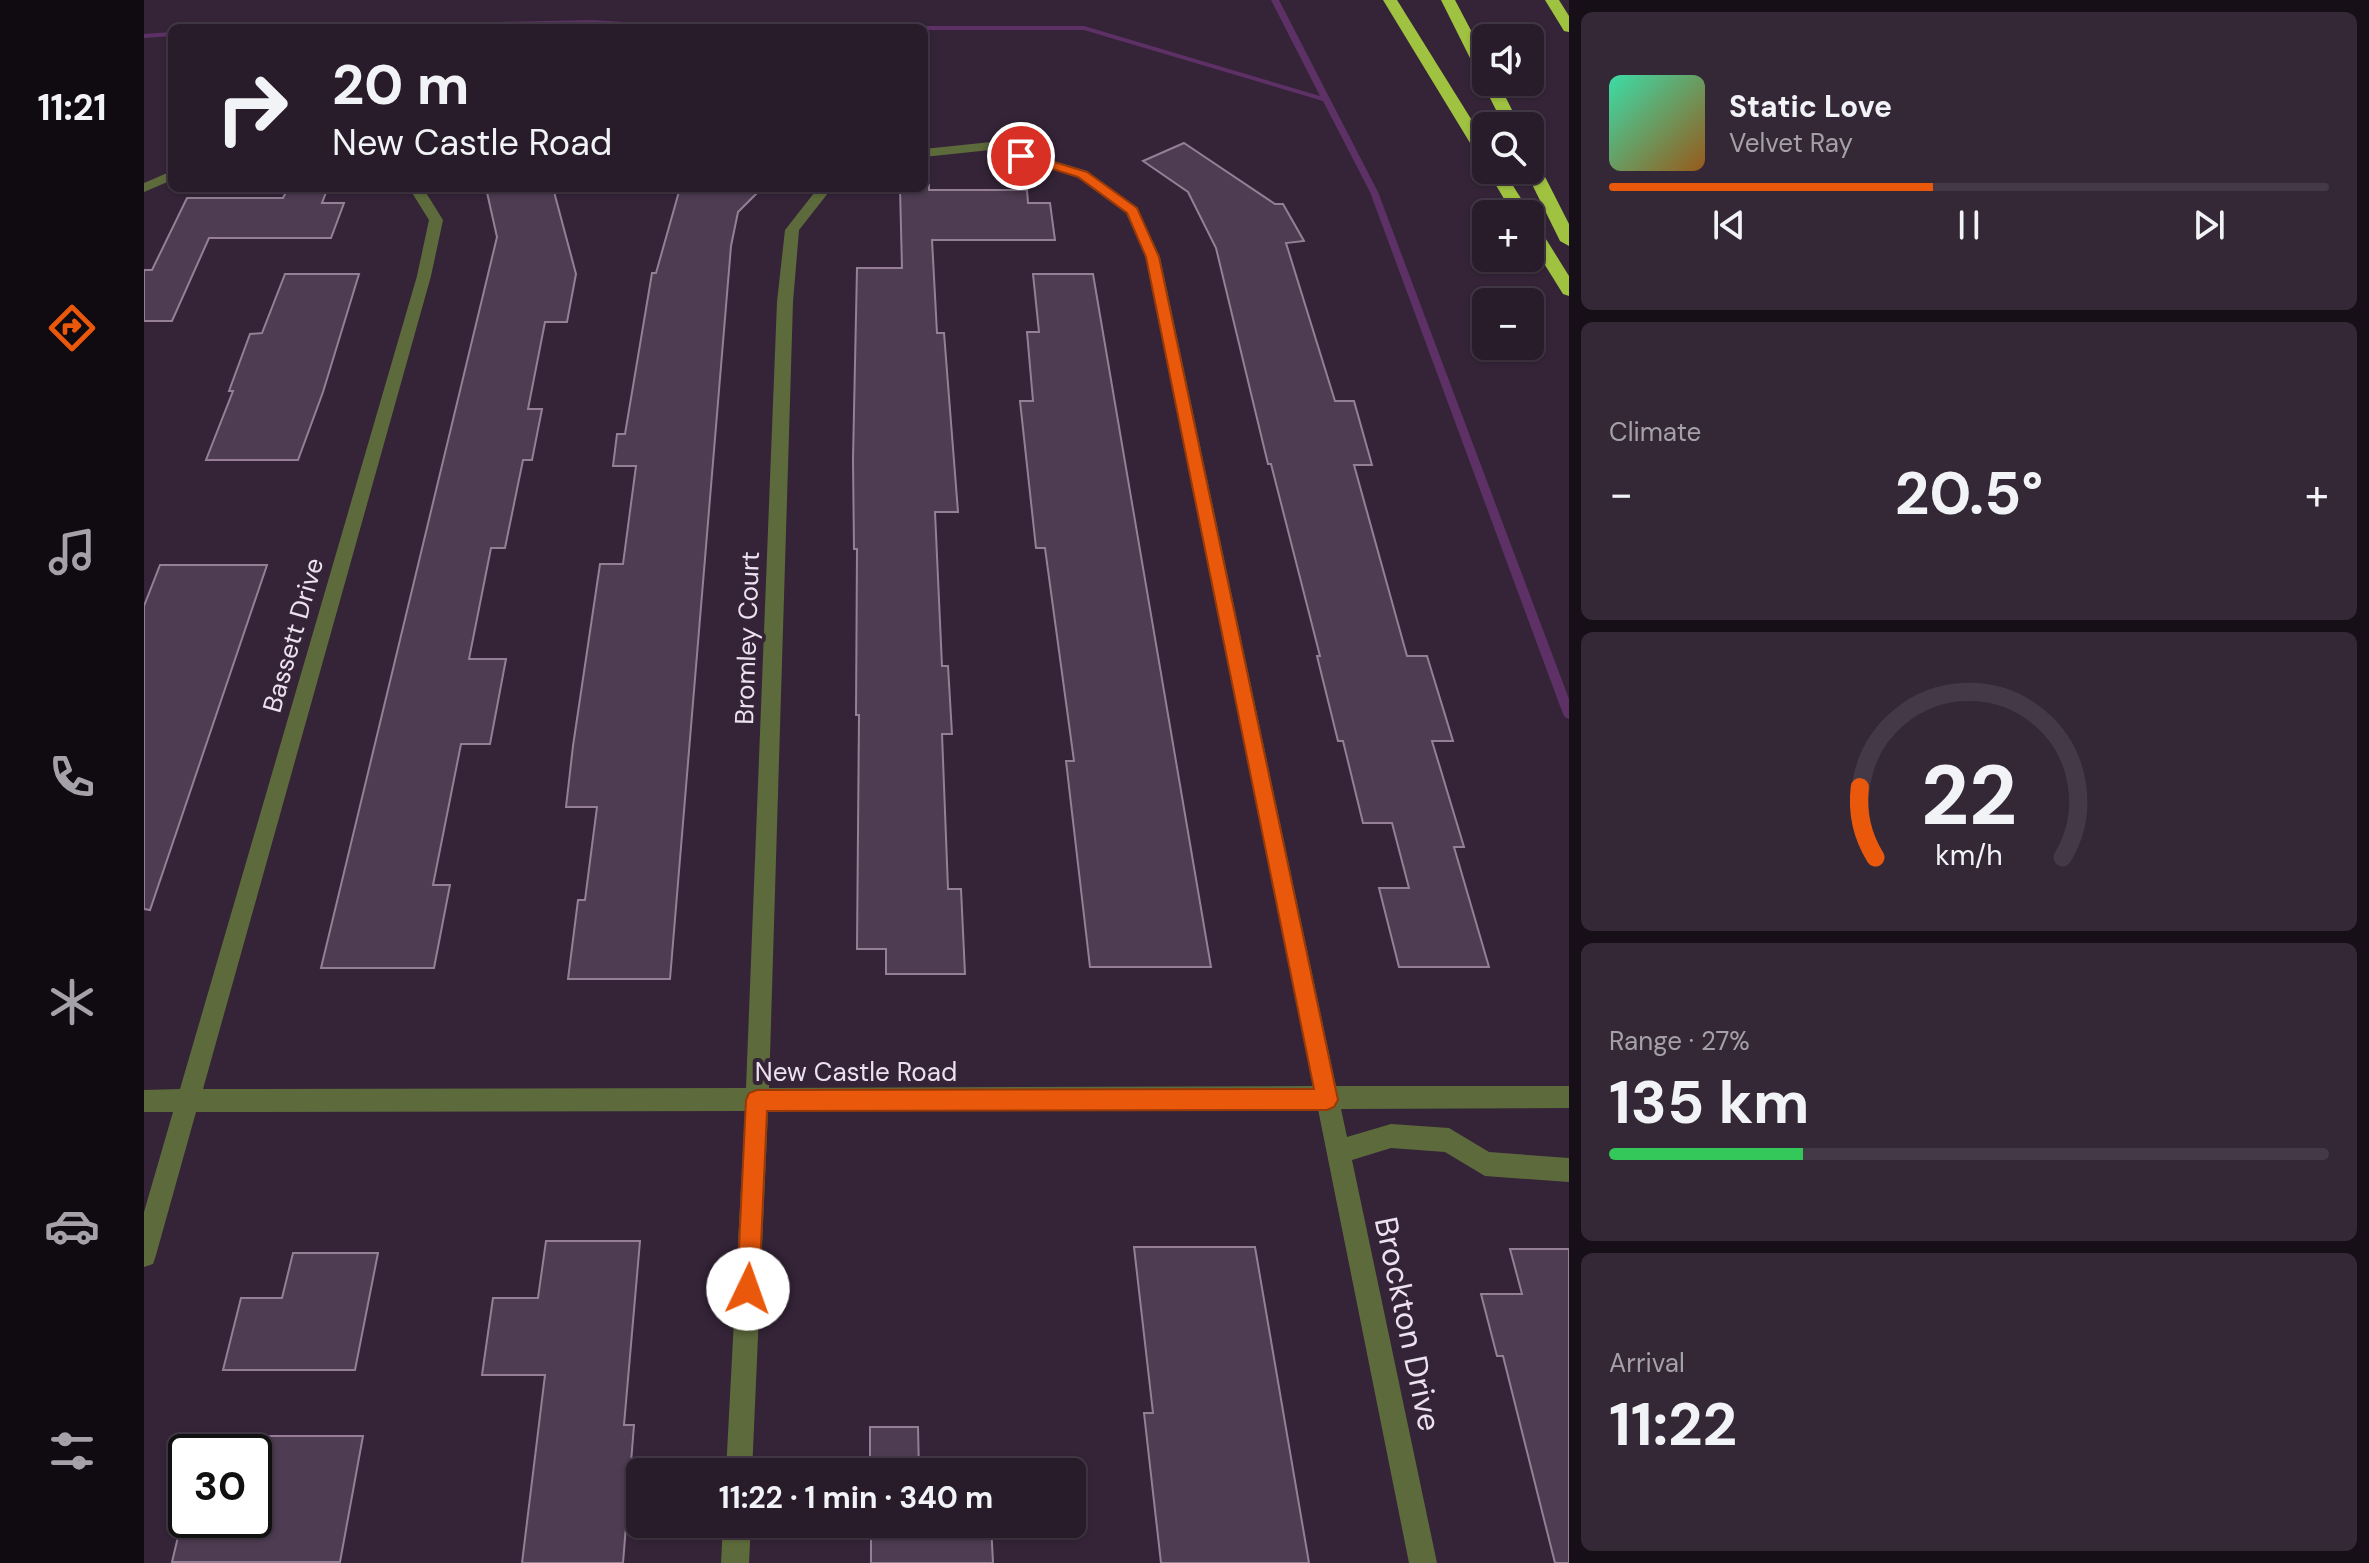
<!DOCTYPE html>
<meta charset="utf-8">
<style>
:root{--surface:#281b2a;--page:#342836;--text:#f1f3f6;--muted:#a5a1a8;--line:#443947;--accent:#ea580c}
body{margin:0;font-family:"DM Sans",sans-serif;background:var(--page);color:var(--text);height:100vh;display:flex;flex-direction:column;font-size:30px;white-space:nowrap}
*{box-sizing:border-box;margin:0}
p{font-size:26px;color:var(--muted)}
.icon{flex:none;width:44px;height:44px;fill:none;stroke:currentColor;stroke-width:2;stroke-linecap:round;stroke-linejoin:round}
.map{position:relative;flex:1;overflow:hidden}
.panel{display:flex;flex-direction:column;gap:12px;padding:12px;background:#160f17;width:800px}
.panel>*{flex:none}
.hud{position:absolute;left:24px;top:24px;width:760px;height:168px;border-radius:12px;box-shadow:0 2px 6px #0004,0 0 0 2px var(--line);background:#281b2a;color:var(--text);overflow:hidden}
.fabs{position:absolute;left:1328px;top:24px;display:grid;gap:16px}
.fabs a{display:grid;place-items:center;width:72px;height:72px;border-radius:12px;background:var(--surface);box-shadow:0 2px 6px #0004,0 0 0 2px var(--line);font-size:40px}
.speed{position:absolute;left:24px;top:1434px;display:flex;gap:16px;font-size:40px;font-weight:700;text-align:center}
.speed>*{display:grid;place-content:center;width:104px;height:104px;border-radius:50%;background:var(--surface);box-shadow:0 2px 6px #0004,0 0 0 2px var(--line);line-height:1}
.speed .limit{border:4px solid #111;border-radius:12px;background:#fff;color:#111}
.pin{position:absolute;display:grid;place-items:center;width:68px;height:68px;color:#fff;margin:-34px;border:4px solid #fff;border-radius:50%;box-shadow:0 2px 8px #0007}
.me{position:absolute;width:88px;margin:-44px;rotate:3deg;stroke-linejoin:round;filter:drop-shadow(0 0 6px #0008)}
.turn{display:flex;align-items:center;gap:28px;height:168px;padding:0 32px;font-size:36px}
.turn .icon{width:104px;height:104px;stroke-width:2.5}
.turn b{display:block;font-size:56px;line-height:68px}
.big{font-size:60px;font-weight:700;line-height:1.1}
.panel .widget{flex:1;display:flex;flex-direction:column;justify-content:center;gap:12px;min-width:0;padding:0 28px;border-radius:12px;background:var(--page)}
.panel .dial{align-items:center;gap:0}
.dial svg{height:208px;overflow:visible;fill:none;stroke:var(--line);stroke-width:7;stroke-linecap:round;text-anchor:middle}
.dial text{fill:var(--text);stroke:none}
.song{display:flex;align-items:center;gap:24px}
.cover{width:96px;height:96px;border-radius:12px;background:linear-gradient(135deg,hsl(160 70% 55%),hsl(30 70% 35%))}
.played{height:8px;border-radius:4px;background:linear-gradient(90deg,var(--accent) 45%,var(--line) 45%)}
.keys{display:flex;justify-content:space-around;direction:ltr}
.heat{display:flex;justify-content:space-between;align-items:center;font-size:44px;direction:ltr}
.charge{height:12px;border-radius:6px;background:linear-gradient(90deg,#34c759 27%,var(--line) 0)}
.trip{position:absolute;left:482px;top:1458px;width:460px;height:80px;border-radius:12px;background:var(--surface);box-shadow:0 2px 6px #0004,0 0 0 2px var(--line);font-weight:700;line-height:80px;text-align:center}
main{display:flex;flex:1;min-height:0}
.tab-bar{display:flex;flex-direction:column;width:144px;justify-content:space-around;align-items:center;background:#100b11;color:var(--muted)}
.tab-bar .icon{width:56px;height:56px}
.tab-bar .on{color:var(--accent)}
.tab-bar b{font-size:36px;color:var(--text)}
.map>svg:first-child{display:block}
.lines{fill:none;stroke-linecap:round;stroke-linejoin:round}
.stream{fill:#5d3165;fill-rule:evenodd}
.building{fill:#4e3c52;stroke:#947f97;stroke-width:2}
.minor{fill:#5d6b3c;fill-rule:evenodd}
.highway{fill:#a0c241;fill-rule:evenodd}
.route{fill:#ea580c;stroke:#983908;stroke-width:2}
.labels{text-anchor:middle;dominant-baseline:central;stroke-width:8;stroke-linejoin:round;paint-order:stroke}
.street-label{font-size:26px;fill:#ece1ee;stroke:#352438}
.near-street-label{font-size:32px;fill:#ece1ee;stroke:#352438}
</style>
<main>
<nav class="tab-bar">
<b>11:21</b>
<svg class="icon on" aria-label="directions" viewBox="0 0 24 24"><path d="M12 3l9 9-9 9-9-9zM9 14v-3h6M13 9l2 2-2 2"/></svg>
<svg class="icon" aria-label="music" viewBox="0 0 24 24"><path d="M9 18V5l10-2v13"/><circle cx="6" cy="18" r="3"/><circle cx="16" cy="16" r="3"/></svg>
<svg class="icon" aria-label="phone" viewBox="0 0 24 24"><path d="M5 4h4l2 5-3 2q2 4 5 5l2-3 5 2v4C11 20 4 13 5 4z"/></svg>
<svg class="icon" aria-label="climate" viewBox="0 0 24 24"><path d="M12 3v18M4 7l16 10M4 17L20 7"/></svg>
<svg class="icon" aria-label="car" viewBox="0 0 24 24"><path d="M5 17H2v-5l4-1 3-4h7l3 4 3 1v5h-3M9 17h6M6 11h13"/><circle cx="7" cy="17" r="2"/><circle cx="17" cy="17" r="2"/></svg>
<svg class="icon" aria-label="filters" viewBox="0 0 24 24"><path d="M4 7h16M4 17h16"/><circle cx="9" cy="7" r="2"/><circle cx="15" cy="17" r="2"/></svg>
</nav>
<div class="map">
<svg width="1425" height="1563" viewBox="0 0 1425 1563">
<rect width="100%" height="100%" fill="#352438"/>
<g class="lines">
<g class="stream">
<path d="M1127 0H1135L1234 192 1425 699V719L1421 717 1419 714 1226 192 1179 101 940 30H780V28H744L748 26H940L1176 96Z"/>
<path d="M447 20 551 26 555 28 447 24 157 28 161 26Z"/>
<path d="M28 32V36L0 38V34Z"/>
</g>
</g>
<g class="building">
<path d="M1040 143 1131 204H1139L1160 241 1142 243 1191 401H1210L1228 465H1210L1263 656H1283L1309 741H1288L1320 847H1310L1345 967H1255L1235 888H1265L1248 823H1219L1199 741H1194L1173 656H1176L1127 464H1124L1072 248 1044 192 999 161Z"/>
<path d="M780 185H785V190H883L884 203H906L911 240H788L793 333H800L814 512H791L798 666H804L808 734H798L804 889H817L821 974H742V949H713L715 715H712L713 549H710L709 459 713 268H758L756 188H780Z"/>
<path d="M342 188H409L432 274 423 322H401L384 409H398L388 460H379L361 548H347L325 659H362L346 744H317L289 885H306L290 968H177L353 237Z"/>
<path d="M536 188H618L594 212 587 246 526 979H424L434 900H441L453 807H422L429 746 456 564H479L492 466H469L473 434H481L508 273H512Z"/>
<path d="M143 190H183L178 203H200L187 238H65L28 321H0V270H8L43 198H139Z"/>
<path d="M141 274H215L179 392 154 460H62L89 391H85L106 334 118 333Z"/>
<path d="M889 274H949L1067 967H946L922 761H930L901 548H892L876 401H889L883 332H895Z"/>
<path d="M16 565H123L6 910 0 909V606Z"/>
<path d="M402 1241H496L480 1425H490L479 1563H378L401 1375H338L349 1298H394Z"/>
<path d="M990 1247H1111L1165 1563H1017L1000 1413H1009Z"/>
<path d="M1366 1249H1425V1563H1411L1359 1356H1353L1337 1294H1378Z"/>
<path d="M149 1253H234L211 1370H79L97 1298H138Z"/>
<path d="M726 1427H774L775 1472H726Z"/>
<path d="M110 1436H219L196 1562H28L38 1520H110Z"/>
<path d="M727 1524H847L849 1563H727Z"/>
</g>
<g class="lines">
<g class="minor">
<path d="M847 142 943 171 993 208 1016 257 1192 1086H1425V1108L1197 1109 1203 1137 1247 1124 1305 1128 1345 1152 1425 1158V1182L1341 1176 1301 1152 1247 1148 1208 1160 1293 1563H1265L1174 1109 624 1111 608 1472H582L601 1111 52 1112 12 1255 9 1264 0 1267V1212L29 1112H0V1090L36 1089 273 276 285 220 265 188H279L299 220 287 276 59 1089 602 1088 633 302 641 230 674 188H688L655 230 649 302 625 1088 1169 1086 1002 257 982 213 933 177 846 150 780 157V149Z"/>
<path d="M28 171V180L0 192V183Z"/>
<path d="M579 1524H607L605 1563H577Z"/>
</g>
<g class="highway">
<path d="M1239 0H1253L1342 143V161L1334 156Z"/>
<path d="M1297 0H1311L1342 59V82H1354L1376 126H1360L1338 82 1341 78 1334 74Z"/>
<path d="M1401 0H1415L1425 16V32L1420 31Z"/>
<path d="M1386 158 1394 163 1425 224V246L1416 241 1381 170H1386Z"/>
<path d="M1343 170H1359L1387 214 1386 215 1369 214Z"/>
<path d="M1386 222 1392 223 1425 276V296L1419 294 1386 241Z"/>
</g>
</g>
<path class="route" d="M877 152 943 172 993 208 1015 257 1194 1100 1190 1107 1183 1110 623 1111 615 1289 612 1297 604 1300 596 1297 593 1289 602 1100 605 1093 613 1090 1170 1089 1002 257 983 213 934 177 873 158V153Z"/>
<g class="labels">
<g class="street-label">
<text transform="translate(149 635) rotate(-74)">Bassett Drive</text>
<text transform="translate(603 638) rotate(-88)">Bromley Court</text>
<text x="712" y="1072">New Castle Road</text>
</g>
<g class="near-street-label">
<text transform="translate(1264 1324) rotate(78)">Brockton Drive</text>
</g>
</g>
</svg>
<div class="fabs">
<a><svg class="icon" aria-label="sound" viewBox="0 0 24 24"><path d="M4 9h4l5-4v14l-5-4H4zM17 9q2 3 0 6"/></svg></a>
<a><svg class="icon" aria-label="search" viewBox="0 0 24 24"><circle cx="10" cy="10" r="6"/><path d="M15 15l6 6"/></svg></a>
<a>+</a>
<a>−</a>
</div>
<div class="speed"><div class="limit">30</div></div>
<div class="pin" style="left:877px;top:156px;background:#d93025"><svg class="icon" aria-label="arrive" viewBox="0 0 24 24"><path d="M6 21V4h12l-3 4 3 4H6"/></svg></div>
<svg class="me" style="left:604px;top:1289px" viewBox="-20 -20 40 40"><circle r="19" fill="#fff"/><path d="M0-13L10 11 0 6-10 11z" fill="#ea580c"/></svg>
<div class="trip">11:22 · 1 min · 340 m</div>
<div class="hud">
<div class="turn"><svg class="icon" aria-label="right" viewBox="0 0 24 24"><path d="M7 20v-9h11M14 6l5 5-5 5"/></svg><div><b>20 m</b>New Castle Road</div></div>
</div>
</div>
<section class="panel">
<div class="widget">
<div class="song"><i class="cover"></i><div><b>Static Love</b><p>Velvet Ray</p></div></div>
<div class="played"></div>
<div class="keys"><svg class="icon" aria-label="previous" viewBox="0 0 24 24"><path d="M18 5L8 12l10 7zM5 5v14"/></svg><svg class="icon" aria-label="pause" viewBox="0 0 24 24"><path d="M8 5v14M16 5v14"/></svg><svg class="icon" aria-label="next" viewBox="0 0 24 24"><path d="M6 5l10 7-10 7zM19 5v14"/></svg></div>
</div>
<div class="widget"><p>Climate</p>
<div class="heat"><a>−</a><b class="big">20.5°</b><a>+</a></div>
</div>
<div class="widget dial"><svg viewBox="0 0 100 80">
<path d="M14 69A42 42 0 1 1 86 69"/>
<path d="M14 69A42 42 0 0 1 8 42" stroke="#ea580c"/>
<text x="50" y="56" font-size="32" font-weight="700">22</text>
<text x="50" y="72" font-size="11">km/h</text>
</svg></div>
<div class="widget"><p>Range · 27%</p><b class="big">135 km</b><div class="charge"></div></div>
<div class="widget"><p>Arrival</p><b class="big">11:22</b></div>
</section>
</main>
